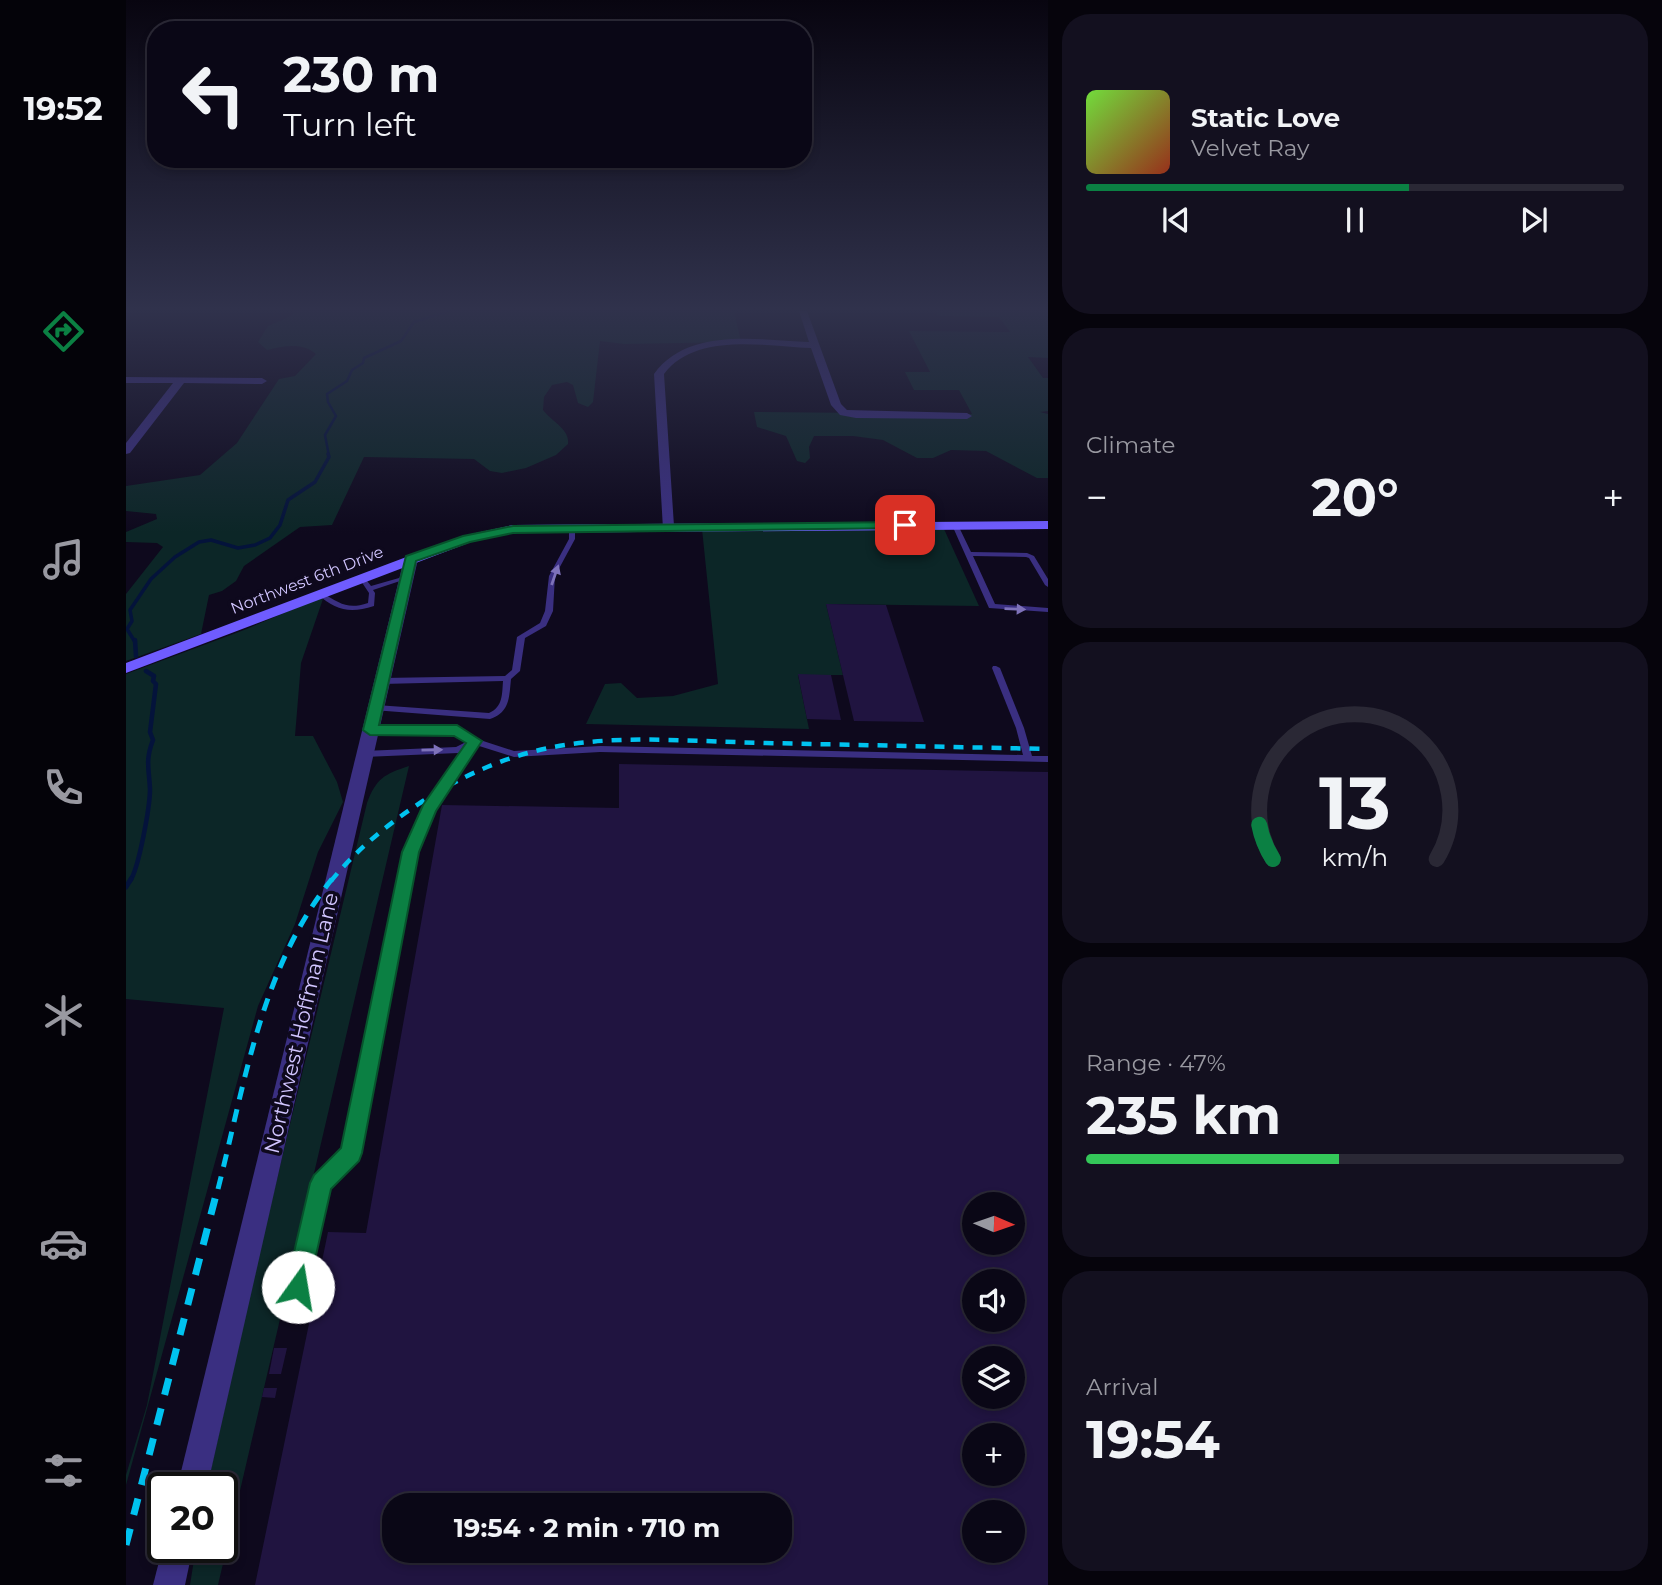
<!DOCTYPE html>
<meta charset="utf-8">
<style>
:root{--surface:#0a0716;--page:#13101f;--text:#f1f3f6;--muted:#9999a1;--line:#2a2835;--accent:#0b8043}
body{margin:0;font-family:Montserrat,sans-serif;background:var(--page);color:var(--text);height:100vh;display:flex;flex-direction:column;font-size:26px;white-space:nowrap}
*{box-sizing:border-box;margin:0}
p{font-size:23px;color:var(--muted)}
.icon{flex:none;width:38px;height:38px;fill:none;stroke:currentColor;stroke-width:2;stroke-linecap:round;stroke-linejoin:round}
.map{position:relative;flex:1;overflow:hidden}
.drawer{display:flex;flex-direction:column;gap:14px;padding:14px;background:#06040c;width:614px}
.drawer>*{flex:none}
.banner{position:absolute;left:21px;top:21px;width:665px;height:147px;border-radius:28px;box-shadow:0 4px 10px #0003,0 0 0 2px var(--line);background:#0a0716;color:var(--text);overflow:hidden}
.needle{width:46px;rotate:92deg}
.fabs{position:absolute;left:836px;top:1192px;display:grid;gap:14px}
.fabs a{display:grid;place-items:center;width:63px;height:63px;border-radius:50%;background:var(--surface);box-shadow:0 4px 10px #0003,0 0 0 2px var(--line);font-size:35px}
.speed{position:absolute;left:21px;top:1472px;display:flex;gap:14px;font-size:35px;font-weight:700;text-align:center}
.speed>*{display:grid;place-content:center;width:91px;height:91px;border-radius:50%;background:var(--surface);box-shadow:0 4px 10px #0003,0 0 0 2px var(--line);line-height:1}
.speed .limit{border:4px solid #111;border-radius:10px;background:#fff;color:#111}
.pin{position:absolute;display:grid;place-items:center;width:60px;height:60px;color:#fff;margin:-30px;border-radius:14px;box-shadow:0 4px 10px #0006}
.me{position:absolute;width:77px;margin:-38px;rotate:13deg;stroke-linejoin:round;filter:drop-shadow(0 0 5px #0008)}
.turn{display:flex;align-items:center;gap:24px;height:147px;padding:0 21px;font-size:32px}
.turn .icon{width:91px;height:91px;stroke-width:2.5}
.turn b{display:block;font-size:49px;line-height:60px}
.big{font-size:52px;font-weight:700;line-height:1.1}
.drawer .widget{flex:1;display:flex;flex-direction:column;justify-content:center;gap:10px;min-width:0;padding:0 24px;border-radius:28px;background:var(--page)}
.drawer .dial{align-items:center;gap:0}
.dial svg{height:182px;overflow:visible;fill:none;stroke:var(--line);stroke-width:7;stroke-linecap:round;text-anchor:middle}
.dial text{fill:var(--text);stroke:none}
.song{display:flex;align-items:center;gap:21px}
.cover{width:84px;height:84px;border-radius:10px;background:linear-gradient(135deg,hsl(100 70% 55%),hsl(10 70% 35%))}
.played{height:7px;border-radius:4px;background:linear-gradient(90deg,var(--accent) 60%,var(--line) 60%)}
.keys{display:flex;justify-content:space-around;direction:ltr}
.heat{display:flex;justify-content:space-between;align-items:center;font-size:38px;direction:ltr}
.charge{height:10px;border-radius:5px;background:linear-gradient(90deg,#34c759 47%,var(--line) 0)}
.trip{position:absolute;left:256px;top:1493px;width:410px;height:70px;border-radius:28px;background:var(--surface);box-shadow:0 4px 10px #0003,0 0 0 2px var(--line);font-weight:700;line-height:70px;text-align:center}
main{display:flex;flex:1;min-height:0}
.tab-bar{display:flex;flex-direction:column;width:126px;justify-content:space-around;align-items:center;background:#040309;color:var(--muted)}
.tab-bar .icon{width:49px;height:49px}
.tab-bar .active{color:var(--accent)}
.tab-bar b{font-size:32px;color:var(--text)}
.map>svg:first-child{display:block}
.green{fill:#0c2627}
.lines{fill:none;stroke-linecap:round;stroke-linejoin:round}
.stream-far3{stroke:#04133b;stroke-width:2.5}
.stream-far2{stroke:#04133b;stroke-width:3.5}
.stream-far1{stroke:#04133b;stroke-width:4.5}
.stream{stroke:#04133b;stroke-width:5}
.building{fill:#201440;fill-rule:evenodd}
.service{fill:#3a2f81;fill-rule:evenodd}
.minor{fill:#3a2f81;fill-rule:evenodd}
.secondary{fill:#6f5cff;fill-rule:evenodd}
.rail-far2{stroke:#00c3f0;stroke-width:4.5;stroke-dasharray:10 9;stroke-linecap:butt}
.rail-far1{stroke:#00c3f0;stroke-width:5;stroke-dasharray:13 10;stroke-linecap:butt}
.rail{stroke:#00c3f0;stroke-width:7;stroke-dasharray:17 14;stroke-linecap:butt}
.oneway{fill:#7e72ba}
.route{fill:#0b8043;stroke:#07532c;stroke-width:2}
.labels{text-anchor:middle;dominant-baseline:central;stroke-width:7;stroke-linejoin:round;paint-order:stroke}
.far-street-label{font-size:16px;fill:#d1c5ff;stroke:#0e091d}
.near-street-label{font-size:21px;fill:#d1c5ff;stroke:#0e091d}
</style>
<main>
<nav class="tab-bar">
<b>19:52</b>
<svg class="icon active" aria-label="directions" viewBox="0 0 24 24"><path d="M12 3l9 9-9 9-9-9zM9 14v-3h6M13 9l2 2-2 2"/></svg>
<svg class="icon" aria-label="music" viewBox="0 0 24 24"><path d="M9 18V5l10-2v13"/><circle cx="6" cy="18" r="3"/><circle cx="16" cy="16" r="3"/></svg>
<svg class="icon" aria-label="phone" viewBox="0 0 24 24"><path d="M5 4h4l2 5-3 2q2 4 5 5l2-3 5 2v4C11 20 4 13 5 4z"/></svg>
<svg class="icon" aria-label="climate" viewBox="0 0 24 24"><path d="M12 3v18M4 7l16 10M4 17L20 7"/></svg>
<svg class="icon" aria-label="car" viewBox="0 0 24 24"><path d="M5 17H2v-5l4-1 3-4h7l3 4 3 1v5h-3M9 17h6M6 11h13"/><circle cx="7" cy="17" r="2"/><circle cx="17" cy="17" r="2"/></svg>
<svg class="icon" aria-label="filters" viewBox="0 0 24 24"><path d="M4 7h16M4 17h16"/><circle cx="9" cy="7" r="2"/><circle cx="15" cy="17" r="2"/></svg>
</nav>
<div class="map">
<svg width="922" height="1585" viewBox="0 0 922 1585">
<rect width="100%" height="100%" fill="#0e091d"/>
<g class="green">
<path d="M170 311H608L615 342 498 344 474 341 467 402 462 407 452 403 447 385 441 382 426 385 418 397 417 410C426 422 444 429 442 444L430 455 400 468 376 473 364 471 348 459 238 457 206 525 174 527 118 566 110 581 96 591 83 595 75 634 0 661V594L37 547 31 543 0 542V532L31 519 30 514 0 511V486L74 475 111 443 153 379 169 376 190 354C176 342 158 346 141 350L132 342 142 326 161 318Z"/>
<path d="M809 311H922V358L902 357 917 378H922V411L914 412 922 414V478H911L860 451 825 450 807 458H791L757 440 727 436H688L683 447 684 458 679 463 671 461 660 436 631 427 628 412 846 414 833 390H788L779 372H804L783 331 884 332 873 317 813 316Z"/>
<path d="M576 529H818L853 606 700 604 717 675H672L683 729 460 724 479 684 495 683 511 698 547 696 592 684Z"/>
<path d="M198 596 175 663 169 736H187L211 782 217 802 192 852 169 924 132 1006 0 1485V1475L21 1405 98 1008 0 999V674L118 630Z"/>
<path d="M283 766 92 1585H64L70 1547H96V1488L81 1487 138 1233 241 803C250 779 258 774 283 766Z"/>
</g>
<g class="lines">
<path class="stream-far3" d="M203 456 199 435 210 416 202 402 201 394 221 381 226 370 237 363 238 358 275 341 288 322 323 311"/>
<path class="stream-far2" d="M9 642 1 629 6 621 4 610 25 579 49 557 73 542 85 540 112 548 129 545 144 538 154 525 162 500 189 482 203 457 202 454"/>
<g class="stream-far1">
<path d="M9 640 10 656"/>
<path d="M4 881C13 868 24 806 24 789 23 768 19 761 27 740L24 732 30 684 27 681 28 676 20 671"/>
</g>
<path class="stream" d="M0 887 5 879"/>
</g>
<g class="building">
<path d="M700 604 760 605 798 722 728 721Z"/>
<path d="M672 674 705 675 715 720 681 719Z"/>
<path d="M493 764 922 772V1585H129L202 1232 240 1233 316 805 493 808ZM849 1204H887V1242H849ZM849 1281H887V1320H849ZM849 1358H887V1396H849ZM849 1435H887V1474H849ZM268 1505H653V1550H268ZM849 1512H887V1550H849Z"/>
<path d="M148 1348H161L155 1374H143Z"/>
<path d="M138 1388H151L149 1398 136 1397Z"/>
</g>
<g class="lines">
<g class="service">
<path d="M829 523 832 525 845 552 901 553 908 556 922 579V587L919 585 903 558 900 557 847 556 869 604 922 608V612L863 608 826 525Z"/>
<path d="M446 525 449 527V539L429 576 427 611 420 626 399 638 394 671 385 679C383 698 384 712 364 719L247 710 246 708 247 706 250 705 363 713C377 707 376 694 377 681L256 684 252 681 256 678 379 676 386 670 391 637 414 623 419 611 423 576 443 539V527Z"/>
<path d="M236 576 238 577 245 586 280 576 283 578 247 590 249 593 248 606C223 614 210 610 191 594L194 592 196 593C214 603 221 610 242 603L243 593 233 578Z"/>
<path d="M867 666H870L874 668 898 728 906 756H922V762L474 752 388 757 350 745 307 810 289 852 231 1153 229 1157 200 1186 173 1313 171 1318 166 1320 161 1318 159 1313 189 1183 191 1179 220 1150 279 852 300 807 337 751 332 753 238 757 234 754 238 751 330 747 342 741 329 734 244 733 241 732 240 730 241 728H331L351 739 388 751 474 746 897 755 890 728 866 668Z"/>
</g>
<g class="minor">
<path d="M673 311H681L715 404 721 410 841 413 846 416 841 419 730 418 714 415 705 405 685 348C639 346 569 332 538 374L548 526 547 529H537L528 374C562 327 632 340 683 342Z"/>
<path d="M0 377 136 378 141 381 136 384 58 383 4 453 0 454V443L47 383H0Z"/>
<path d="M285 555 292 559 81 1488H51L278 559Z"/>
<path d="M37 1546 67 1547 59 1585H27Z"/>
</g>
<path class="secondary" d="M922 521V529L387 533 345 542 0 673V663L336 536 387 525Z"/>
<path class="rail-far2" d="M205 881C230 850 263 823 297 801 417 724 505 740 640 743 734 745 828 747 922 749"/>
<path class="rail-far1" d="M92 1189C119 1083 135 967 206 879"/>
<path class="rail" d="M0 1545 92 1187"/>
</g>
<defs><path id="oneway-solid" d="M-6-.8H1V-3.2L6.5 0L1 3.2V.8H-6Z" transform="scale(1.75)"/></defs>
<g class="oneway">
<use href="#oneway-solid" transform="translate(429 575) rotate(-71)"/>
<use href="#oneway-solid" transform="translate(889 609) rotate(2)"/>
<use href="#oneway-solid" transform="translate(306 750) rotate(-1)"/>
</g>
<linearGradient id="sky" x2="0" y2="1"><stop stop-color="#080510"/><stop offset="0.58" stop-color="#30324c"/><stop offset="1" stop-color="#30324c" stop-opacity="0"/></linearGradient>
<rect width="922" height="533" fill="url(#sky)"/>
<path class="route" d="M779 522 783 523V528L387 533 344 542 290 561 253 725H331L356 741 310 811 293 852 236 1153 233 1161 205 1189 181 1295 172 1299 164 1295 160 1287 184 1183 188 1175 215 1148 276 852 297 805 340 743 328 736 244 735 237 730 280 556 337 536 387 526Z"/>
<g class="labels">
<g class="far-street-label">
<text transform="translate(181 580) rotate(-21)">Northwest 6th Drive</text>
</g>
<g class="near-street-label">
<text transform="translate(175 1023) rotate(-77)">Northwest Hoffman Lane</text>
</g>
</g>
</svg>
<div class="fabs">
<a><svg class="needle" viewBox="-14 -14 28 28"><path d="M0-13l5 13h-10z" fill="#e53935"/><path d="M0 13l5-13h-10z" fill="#9999a1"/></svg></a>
<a><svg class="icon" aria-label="sound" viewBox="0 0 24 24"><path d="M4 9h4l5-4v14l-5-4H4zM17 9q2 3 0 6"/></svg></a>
<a><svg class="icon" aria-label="layers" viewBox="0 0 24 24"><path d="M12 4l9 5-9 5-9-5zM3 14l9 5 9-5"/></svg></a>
<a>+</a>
<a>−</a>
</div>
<div class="speed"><div class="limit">20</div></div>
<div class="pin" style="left:779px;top:525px;background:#d93025"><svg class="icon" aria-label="arrive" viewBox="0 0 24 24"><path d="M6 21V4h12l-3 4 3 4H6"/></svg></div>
<svg class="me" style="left:172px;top:1287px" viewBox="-20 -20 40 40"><circle r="19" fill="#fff"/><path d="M0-13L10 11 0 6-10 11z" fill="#0b8043"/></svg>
<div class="trip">19:54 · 2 min · 710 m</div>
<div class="banner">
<div class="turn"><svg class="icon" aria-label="left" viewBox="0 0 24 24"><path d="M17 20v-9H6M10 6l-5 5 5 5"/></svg><div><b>230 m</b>Turn left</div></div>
</div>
</div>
<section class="drawer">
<div class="widget">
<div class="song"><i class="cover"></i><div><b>Static Love</b><p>Velvet Ray</p></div></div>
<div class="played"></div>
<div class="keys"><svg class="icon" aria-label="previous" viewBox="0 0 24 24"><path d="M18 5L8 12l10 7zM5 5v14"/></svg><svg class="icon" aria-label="pause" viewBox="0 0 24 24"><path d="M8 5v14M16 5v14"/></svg><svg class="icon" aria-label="next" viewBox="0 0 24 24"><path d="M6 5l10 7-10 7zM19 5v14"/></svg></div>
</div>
<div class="widget"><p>Climate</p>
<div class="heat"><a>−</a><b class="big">20°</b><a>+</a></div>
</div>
<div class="widget dial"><svg viewBox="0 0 100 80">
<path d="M14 69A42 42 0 1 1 86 69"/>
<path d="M14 69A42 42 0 0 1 8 54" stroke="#0b8043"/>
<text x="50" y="56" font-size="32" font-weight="700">13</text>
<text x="50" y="72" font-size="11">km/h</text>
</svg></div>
<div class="widget"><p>Range · 47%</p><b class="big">235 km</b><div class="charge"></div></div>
<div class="widget"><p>Arrival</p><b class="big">19:54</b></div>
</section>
</main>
